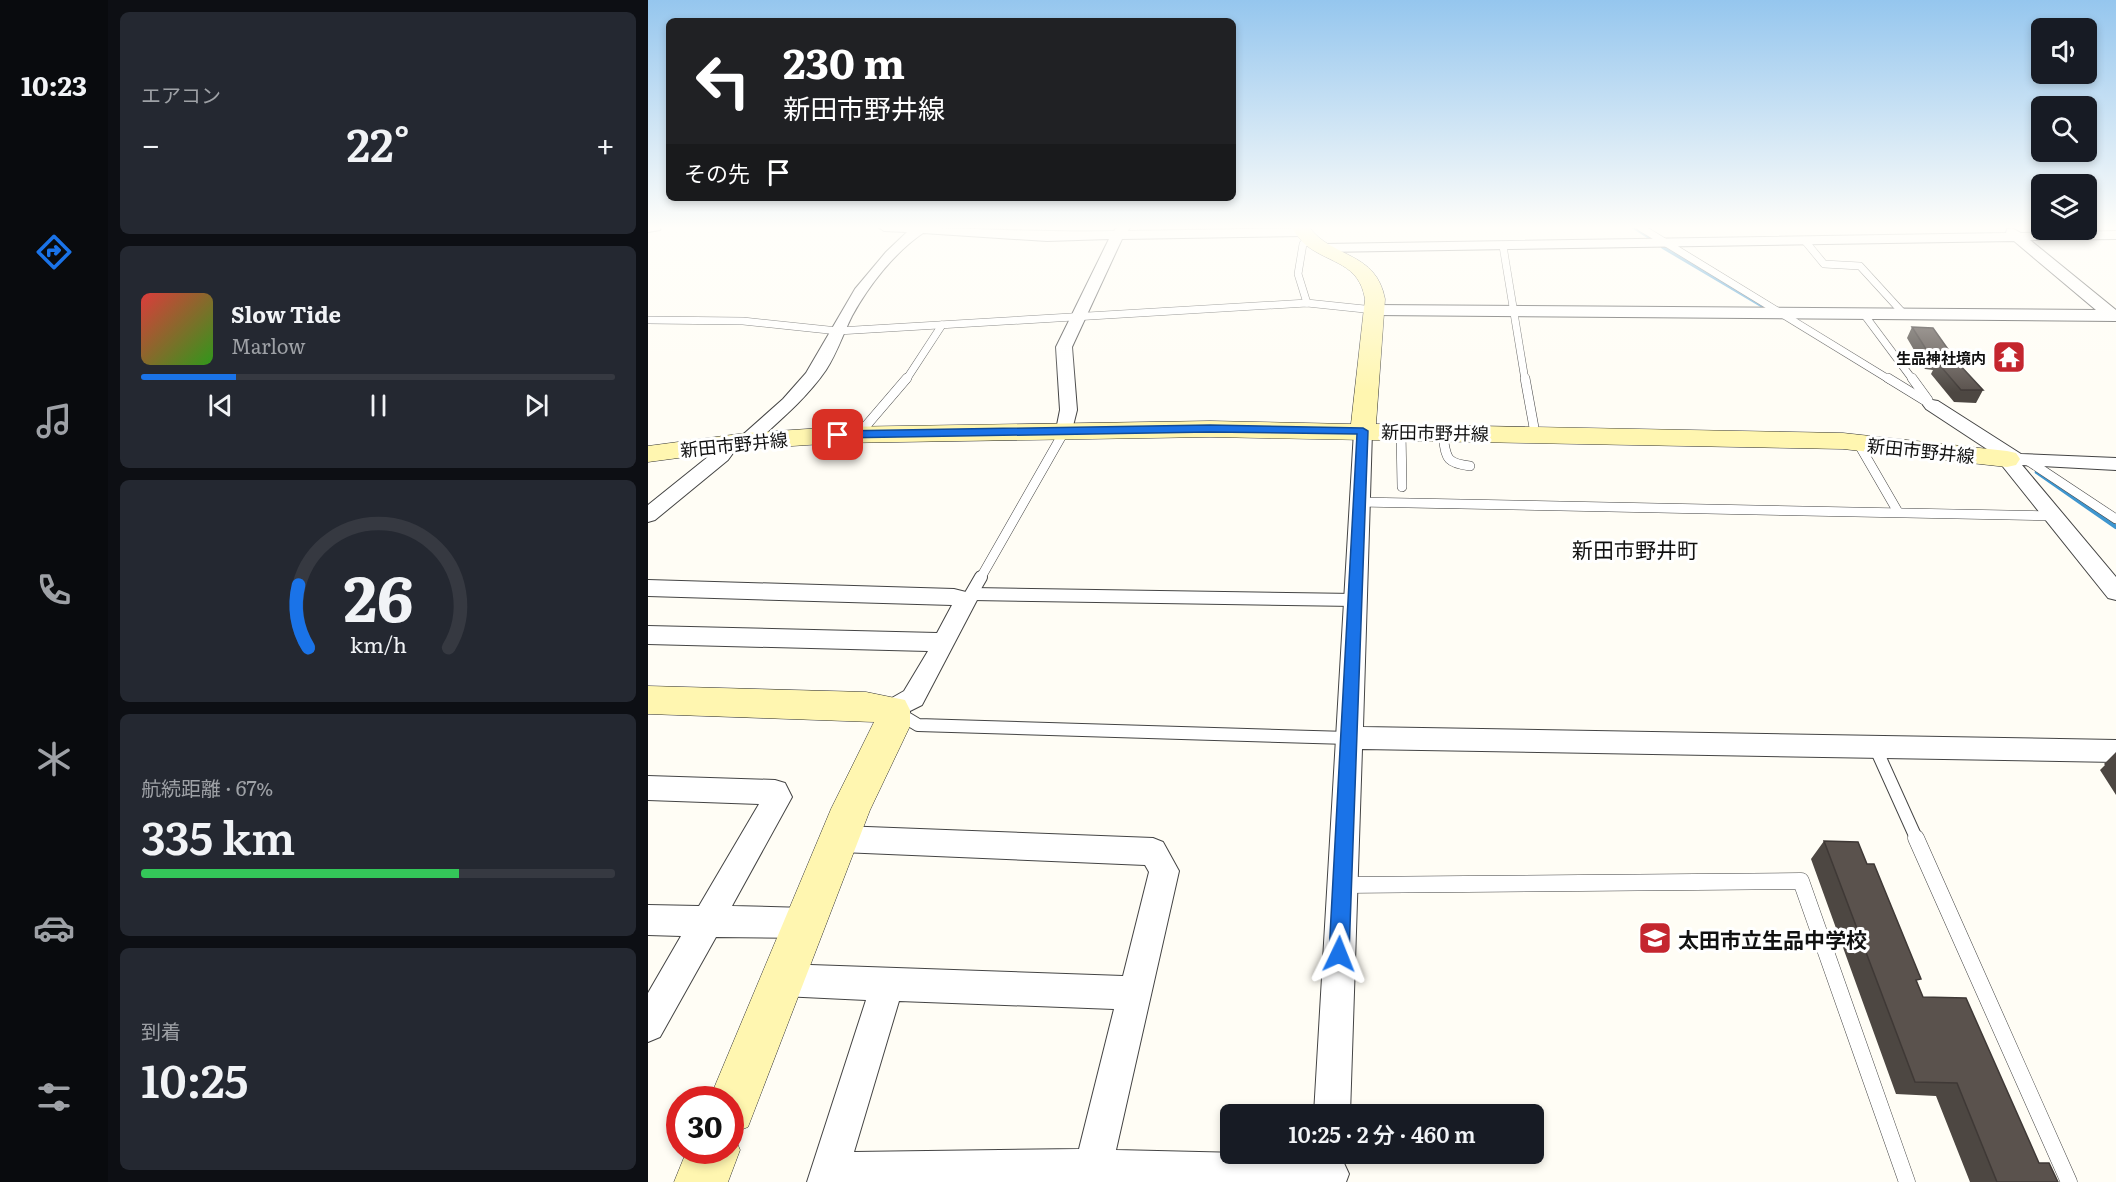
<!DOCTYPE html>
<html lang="ja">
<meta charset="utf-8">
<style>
:root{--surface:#171b24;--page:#242831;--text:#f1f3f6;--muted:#9ea1a6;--line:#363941;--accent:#1a73e8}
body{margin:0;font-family:Literata,"Noto Sans JP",serif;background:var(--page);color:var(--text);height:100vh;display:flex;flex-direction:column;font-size:22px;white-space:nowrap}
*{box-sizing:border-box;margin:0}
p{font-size:20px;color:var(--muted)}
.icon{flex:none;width:33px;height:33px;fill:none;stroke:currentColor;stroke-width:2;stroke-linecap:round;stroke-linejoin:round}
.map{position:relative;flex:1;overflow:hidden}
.side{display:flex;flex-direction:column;gap:12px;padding:12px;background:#0d0f14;width:540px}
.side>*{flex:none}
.guide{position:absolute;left:18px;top:18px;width:570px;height:183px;border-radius:9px;box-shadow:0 3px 9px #0003;background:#202124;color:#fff;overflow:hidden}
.controls{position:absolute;left:1383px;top:18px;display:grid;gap:12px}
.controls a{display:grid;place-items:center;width:66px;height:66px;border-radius:9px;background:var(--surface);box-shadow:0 3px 9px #0003;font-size:30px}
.speed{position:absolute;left:18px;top:1086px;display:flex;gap:12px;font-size:30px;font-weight:700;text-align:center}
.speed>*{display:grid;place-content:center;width:78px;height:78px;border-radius:50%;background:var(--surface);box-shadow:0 3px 9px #0003;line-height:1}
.speed .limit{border:9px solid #d22;background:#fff;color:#111}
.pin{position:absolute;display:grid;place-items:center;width:51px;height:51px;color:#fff;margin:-26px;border-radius:12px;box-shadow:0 3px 9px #0006}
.me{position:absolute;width:66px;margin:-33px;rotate:2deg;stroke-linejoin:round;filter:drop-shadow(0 0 4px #0008)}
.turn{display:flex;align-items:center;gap:21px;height:126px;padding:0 18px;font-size:27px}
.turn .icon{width:78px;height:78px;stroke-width:2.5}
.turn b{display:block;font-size:42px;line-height:51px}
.then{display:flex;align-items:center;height:57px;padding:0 18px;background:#0003;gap:12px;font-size:22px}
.big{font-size:45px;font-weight:600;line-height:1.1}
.side .tile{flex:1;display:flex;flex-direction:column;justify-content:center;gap:9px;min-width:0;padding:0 21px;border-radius:9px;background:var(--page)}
.side .dial{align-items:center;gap:0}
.dial svg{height:156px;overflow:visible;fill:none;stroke:var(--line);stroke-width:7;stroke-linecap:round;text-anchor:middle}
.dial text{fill:var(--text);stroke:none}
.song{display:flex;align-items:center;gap:18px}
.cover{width:72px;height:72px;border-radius:9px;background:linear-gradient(135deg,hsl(0 70% 55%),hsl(110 70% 35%))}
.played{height:6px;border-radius:3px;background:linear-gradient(90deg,var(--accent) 20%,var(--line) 20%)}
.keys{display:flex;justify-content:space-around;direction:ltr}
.heat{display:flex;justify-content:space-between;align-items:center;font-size:33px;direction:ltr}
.charge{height:9px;border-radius:4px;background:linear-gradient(90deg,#34c759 67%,var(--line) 0)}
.trip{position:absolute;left:572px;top:1104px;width:324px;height:60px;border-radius:9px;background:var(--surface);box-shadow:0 3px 9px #0003;font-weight:600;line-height:60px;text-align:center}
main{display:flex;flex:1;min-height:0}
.tabs{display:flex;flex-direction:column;width:108px;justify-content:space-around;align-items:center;background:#090b0e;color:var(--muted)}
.tabs .icon{width:42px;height:42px}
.tabs .current{color:var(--accent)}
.tabs b{font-size:27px;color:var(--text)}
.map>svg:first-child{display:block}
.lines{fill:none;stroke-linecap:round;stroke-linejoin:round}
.stream-far1{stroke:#3f96cf;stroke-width:4}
.stream{stroke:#3f96cf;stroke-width:4.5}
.lane-far3-casing{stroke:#444;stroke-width:8}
.lane-far2-casing{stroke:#444;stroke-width:10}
.lane-far1-casing{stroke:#444;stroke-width:14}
.lane-casing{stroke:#444;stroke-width:17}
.street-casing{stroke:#444;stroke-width:2}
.secondary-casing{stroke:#333;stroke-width:1}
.lane-far3{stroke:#fff;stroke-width:7}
.lane-far2{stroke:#fff;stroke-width:9}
.lane-far1{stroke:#fff;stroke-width:12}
.lane{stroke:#fff;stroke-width:16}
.street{fill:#fff;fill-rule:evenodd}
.secondary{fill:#fff6b0;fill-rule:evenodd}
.wall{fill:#4d4742}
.building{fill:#5a524d;stroke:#3f3936;stroke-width:1.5}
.route{fill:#1a73e8;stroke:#114b97;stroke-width:1.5}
.labels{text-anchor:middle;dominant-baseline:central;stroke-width:6;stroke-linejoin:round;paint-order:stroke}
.far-poi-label{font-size:15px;font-weight:bold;fill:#111;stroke:#fff;text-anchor:end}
.street-label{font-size:18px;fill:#111;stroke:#fff}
.quarter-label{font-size:21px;fill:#111;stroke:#fff}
.near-poi-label{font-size:21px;font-weight:bold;fill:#111;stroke:#fff;text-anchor:start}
</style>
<main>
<nav class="tabs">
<b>10:23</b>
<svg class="icon current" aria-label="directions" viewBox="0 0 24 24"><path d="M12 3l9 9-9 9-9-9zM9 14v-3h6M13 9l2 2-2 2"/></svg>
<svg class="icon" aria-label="music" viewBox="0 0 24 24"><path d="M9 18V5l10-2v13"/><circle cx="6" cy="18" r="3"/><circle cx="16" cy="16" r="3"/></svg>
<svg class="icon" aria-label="phone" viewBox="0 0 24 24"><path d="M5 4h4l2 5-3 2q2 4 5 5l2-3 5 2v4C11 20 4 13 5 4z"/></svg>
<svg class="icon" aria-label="climate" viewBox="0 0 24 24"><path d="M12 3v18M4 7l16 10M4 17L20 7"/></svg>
<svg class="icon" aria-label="car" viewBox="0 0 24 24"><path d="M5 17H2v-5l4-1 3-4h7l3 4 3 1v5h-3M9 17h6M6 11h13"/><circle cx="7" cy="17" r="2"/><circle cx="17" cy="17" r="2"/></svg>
<svg class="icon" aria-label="filters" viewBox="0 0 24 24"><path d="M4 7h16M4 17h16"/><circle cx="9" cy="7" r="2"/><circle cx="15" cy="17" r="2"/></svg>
</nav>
<section class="side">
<div class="tile"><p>エアコン</p>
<div class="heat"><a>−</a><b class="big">22°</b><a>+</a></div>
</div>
<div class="tile">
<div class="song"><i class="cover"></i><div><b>Slow Tide</b><p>Marlow</p></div></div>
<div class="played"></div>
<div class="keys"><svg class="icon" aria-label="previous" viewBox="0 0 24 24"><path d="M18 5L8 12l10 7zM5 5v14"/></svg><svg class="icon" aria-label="pause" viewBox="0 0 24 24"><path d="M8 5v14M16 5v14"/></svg><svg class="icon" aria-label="next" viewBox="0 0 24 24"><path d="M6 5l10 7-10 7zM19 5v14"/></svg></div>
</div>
<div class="tile dial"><svg viewBox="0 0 100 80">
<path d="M14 69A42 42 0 1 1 86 69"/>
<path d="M14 69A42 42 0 0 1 9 37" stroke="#1a73e8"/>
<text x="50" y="56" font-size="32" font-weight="700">26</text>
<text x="50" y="72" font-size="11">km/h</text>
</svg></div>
<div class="tile"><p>航続距離 · 67%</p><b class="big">335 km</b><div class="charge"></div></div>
<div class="tile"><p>到着</p><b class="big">10:25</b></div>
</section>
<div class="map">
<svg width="1468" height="1182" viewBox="0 0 1468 1182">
<rect width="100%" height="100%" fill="#fffdf5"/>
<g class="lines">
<g class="stream-far1">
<path d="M986 227 1006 240"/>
<path d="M1015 247 1120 309"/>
</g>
<path class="stream" d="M1389 472 1468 527"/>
<g class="lane-far3-casing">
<g id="lane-far3">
<path d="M992 227 1242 380"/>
<path d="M1157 241 1176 264 1212 266 1255 313"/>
<path d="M855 246 877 380"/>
<path d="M659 303 650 274 655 244 664 240"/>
<path d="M1215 313 1265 380"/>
<path d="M0 320 95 321 190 331 659 303 726 310"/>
<path d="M258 380 294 325"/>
</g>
</g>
<g class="lane-far2-casing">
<g id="lane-far2">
<path d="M877 378 887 433"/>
<path d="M1240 378 1284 405"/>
<path d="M1264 378 1280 400"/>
<path d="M753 431 754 487"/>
<path d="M794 432C799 456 795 463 822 466"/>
<path d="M211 434 259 378"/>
<path d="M1210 443 1250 512"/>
<path d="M1379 460 1468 519"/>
<path d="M711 502 1405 516"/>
<path d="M332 579 417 430"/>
</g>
</g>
<g class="lane-far1-casing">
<g id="lane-far1">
<path d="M325 594 707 600"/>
<path d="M322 596 333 577"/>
<path d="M250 713 270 725 700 738"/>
<path d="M1228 749 1269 840"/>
</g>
</g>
<g class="lane-casing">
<g id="lane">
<path d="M1268 838 1421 1182"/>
<path d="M696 885 1153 881 1259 1182"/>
</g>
</g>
<g class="street-casing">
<g id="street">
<path d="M0 227H13L12 230 0 232Z"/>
<path d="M230 227C309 227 387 233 466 231L469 227H482L480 231 654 228 661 232 654 236 474 239 424 347 429 410 423 434H411L408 430 412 410 408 347 461 239 399 241 275 233C246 253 221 285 204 316 195 334 189 353 178 370 158 399 131 421 105 445L98 447 91 445 80 460 7 520 0 522V505L66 452 76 439 83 437 90 439 135 399 158 373 207 289 238 252 259 232 236 231Z"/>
<path d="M1364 228 1373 233 1468 231V239L1382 240 1468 310V321L726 315 718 310 726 305 1448 310 1366 241 676 252 669 248 676 244 1358 233 1359 229Z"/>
<path d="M1284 400 1290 401 1373 454 1468 458V470L1374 465 1468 577V600L1460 598 1352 463 1349 459 1351 457 1278 409 1275 405 1278 401Z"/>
<path d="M715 426 721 427 724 431 715 727 1468 740V762L714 749 702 1114H666L706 431 709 427Z"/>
<path d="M0 580 306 589 326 594 329 600 274 705 244 720 235 717 231 710 235 703 256 691 280 651 0 644V626L289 633 304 605 0 596Z"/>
<path d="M0 776 127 780 137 783 144 797 84 906 158 908 169 912 174 923 169 934 158 938 68 937 12 1037 0 1042V993L33 936 0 935V905L51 906 111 804 0 800Z"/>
<path d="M193 826 505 838 515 842 531 871 468 1150 682 1155 695 1161 701 1174 698 1182H159L218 1000 134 996 122 992 118 980 122 968 134 964 475 976 501 872 497 865 193 852 183 848 178 839 183 830ZM251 1001 466 1009 431 1149 206 1152Z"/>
</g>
</g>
<g class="secondary-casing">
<g id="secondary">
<path d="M643 227H661C685 259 728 251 737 299L728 424 1195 433 1359 451 1368 453 1372 459 1368 465 1359 467 1195 449 562 437 190 443 98 449 0 462V446L98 433 190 427 562 421 703 424 717 299C711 263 683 264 659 246 652 240 648 234 643 227Z"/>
<path d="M0 686 218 692 257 700 262 710V726L222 810 100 1127 85 1133 92 1150 80 1182H26L39 1150H82V1100H61L183 809 226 722 0 714Z"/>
</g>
</g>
<use href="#lane-far3" class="lane-far3"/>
<use href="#lane-far2" class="lane-far2"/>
<use href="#lane-far1" class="lane-far1"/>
<use href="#lane" class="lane"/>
<use href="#street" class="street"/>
<use href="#secondary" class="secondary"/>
</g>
<g class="wall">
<path d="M1264 327 1307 359 1305 362 1335 390 1328 403 1306 402 1283 374 1285 370 1277 369 1259 338Z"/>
<path d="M1468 752V795L1452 770 1457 765 1456 764Z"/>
<path d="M1176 841 1269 982 1275 997 1391 1163 1410 1182H1322L1288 1096 1248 1094 1163 859Z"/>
</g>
<g class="building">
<path d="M1264 327 1285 328 1307 359 1283 357Z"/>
<path d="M1289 362H1309L1335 390H1313Z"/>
<path d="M1176 841 1210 842 1219 864H1226L1273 979 1268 980 1275 997 1318 998 1391 1163H1401L1410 1182H1349L1309 1083 1267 1082Z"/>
</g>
<linearGradient id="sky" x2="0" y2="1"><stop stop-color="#95c6ee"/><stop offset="0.58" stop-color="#fffefa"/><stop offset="1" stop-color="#fffefa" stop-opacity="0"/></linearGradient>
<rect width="1468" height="392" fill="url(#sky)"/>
<path class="route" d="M562 425 715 428 720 431 701 954 698 961 691 963 684 961 681 954 709 434 562 432 190 438 184 435 190 431Z"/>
<defs>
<g id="temple-square" transform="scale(1.725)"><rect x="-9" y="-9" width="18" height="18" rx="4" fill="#c4262e" stroke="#fff"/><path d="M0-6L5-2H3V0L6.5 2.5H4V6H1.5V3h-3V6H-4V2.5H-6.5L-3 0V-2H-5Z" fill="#fff"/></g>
<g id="school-square" transform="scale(1.725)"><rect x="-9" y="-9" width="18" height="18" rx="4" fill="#c4262e" stroke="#fff"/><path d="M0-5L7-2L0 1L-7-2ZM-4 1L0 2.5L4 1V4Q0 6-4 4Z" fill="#fff"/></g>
</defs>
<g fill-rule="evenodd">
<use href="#temple-square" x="1361" y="357"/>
<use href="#school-square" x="1007" y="938"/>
</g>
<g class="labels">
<g class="far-poi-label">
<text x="1338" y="357">生品神社境内</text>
</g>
<g class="street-label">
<text transform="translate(787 432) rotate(1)">新田市野井線</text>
<text transform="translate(86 444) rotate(-6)">新田市野井線</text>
<text transform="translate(1273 450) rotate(6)">新田市野井線</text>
</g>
<g class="quarter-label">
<text x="987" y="548">新田市野井町</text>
</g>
<g class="near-poi-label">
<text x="1030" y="938">太田市立生品中学校</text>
</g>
</g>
</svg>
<div class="controls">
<a><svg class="icon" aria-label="sound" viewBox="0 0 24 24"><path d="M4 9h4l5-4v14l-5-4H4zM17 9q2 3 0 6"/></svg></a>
<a><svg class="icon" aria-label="search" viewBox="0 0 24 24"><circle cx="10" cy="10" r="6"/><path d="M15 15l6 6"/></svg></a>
<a><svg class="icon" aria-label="layers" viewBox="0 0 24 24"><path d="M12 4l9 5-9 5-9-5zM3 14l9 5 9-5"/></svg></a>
</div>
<div class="speed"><div class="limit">30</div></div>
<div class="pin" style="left:190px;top:435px;background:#d93025"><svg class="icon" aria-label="arrive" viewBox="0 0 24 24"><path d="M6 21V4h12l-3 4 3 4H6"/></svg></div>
<svg class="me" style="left:691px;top:954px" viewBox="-20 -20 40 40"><path d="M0-17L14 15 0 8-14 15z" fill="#1a73e8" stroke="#fff" stroke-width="4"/></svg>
<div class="trip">10:25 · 2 分 · 460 m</div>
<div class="guide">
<div class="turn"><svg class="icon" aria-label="left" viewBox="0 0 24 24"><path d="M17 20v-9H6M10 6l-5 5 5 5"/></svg><div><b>230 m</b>新田市野井線</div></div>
<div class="then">その先<svg class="icon" aria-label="arrive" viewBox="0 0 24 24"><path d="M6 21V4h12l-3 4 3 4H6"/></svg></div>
</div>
</div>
</main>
